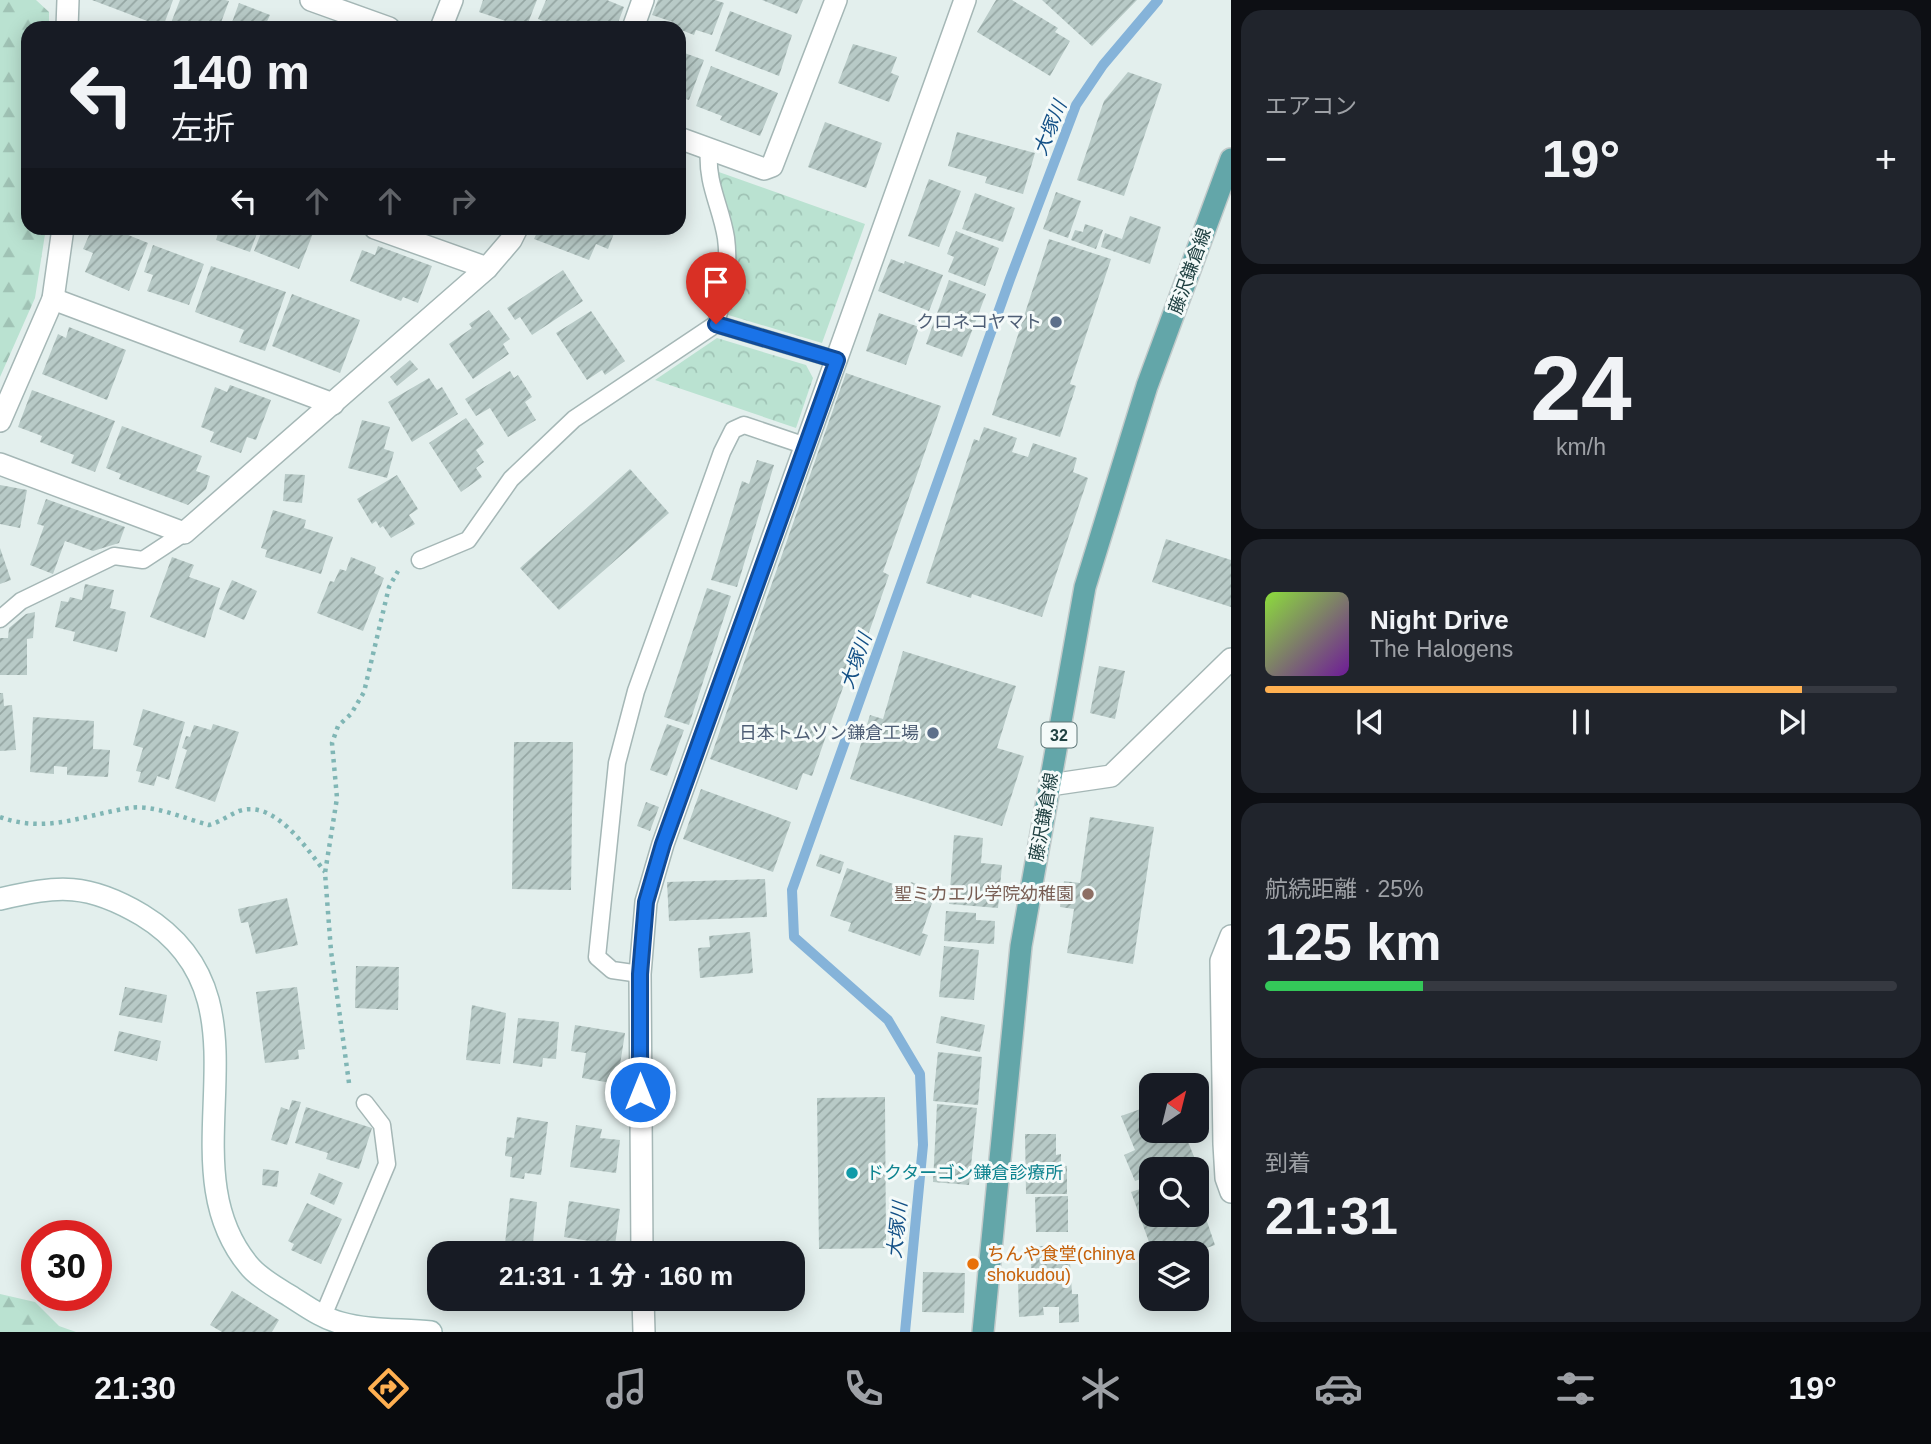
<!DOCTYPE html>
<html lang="ja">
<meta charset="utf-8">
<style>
:root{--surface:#171b24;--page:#20242c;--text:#f1f3f6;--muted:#9ea1a6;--line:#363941;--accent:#ffb051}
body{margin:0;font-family:Arial,"Noto Sans JP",sans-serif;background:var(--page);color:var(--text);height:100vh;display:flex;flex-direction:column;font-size:26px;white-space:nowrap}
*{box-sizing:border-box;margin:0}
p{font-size:23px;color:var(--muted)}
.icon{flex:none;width:38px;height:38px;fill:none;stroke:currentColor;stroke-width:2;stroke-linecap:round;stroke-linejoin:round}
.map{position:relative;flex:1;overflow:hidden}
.panel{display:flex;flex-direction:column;gap:10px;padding:10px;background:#0d0f14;width:700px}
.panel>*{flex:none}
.banner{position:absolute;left:21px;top:21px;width:665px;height:214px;border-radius:21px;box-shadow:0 4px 18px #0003;background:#171b24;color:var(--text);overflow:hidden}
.needle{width:46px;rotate:35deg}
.tools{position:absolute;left:1139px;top:1073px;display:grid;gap:14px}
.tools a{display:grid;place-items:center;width:70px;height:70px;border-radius:14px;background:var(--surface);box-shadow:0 4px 18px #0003;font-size:35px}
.speed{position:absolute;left:21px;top:1220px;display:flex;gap:14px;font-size:35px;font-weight:700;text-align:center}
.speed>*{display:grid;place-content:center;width:91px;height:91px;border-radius:50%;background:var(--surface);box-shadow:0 4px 18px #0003;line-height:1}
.speed .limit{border:10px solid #d22;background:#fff;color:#111}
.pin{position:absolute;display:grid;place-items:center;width:60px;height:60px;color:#fff;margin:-72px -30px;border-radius:50% 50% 50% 0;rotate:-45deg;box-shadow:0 0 7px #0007}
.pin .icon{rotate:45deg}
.me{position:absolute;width:77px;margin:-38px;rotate:0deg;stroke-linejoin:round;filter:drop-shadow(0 0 5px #0008)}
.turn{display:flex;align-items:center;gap:24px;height:147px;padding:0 35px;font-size:32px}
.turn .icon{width:91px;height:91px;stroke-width:2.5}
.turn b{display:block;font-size:49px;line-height:60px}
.lanes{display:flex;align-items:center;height:66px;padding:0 35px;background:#0003;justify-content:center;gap:35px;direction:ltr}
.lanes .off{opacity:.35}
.big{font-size:52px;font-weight:800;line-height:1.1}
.panel .tile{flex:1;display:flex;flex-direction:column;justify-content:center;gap:10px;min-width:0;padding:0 24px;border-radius:21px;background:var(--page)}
.panel .dial{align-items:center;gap:0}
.dial b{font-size:91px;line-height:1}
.song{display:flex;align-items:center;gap:21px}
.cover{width:84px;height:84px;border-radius:10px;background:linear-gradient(135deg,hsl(90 70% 55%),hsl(280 70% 35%))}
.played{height:7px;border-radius:4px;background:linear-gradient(90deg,var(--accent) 85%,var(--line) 85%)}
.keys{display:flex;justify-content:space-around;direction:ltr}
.heat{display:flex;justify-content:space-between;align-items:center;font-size:38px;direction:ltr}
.charge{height:10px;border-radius:5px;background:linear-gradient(90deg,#34c759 25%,var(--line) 0)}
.trip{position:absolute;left:427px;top:1241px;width:378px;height:70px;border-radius:21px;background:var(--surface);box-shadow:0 4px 18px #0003;font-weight:800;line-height:70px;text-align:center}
.menu{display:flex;height:112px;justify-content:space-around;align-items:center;background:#090b0e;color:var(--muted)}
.menu .icon{width:49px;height:49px}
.menu .current{color:var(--accent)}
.menu b{font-size:32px;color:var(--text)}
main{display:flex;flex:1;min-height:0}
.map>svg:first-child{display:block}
.forest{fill:url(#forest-firs)}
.park{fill:url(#park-crowns)}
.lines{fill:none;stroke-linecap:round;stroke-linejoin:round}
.stream{stroke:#85b3d9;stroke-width:10}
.building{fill:url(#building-hatch)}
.lane-casing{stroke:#a5b7b6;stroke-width:19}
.street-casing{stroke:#a5b7b6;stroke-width:24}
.secondary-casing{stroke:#a0bcba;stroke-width:24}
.primary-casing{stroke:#c1caca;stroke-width:24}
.path{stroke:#80b6b5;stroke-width:4.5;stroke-dasharray:3.5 5;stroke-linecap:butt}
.lane{stroke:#fff;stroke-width:16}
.street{stroke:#fff;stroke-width:21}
.secondary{stroke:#fff;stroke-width:21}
.primary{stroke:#63a6a9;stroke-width:21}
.route-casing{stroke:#114b97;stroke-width:18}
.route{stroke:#1a73e8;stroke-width:12}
.service-dot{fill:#5c6f8a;stroke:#f4faf9;stroke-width:2.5}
.education-dot{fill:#8d6e63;stroke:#f4faf9;stroke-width:2.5}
.culture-dot{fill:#0f9aa8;stroke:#f4faf9;stroke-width:2.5}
.food-dot{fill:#e8710a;stroke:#f4faf9;stroke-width:2.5}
.labels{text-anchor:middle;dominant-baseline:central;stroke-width:6;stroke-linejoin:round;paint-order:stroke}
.shield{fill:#f4faf9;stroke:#607879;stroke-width:2}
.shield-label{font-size:16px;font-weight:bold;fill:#204142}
.street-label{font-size:18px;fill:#204142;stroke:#f4faf9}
.service-label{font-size:18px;fill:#4e5e75;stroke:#f4faf9;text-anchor:end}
.education-label{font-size:18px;fill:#785e54;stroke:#f4faf9;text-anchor:end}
.culture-label{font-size:18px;fill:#0d838f;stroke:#f4faf9;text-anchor:start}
.food-label{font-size:18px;fill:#c56008;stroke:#f4faf9;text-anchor:start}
.water-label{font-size:19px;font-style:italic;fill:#135086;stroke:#f4faf9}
</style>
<main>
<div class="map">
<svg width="1231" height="1332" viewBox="0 0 1231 1332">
<defs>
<pattern id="forest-firs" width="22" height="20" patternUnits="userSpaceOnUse" patternTransform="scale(1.75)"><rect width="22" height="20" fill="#bae2d1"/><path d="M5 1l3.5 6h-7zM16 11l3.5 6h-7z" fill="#a0c3b5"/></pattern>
<pattern id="park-crowns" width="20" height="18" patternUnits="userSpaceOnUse" patternTransform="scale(1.75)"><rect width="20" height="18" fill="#bae2d1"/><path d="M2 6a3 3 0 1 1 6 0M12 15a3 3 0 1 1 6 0" fill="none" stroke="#a0c3b5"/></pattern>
<pattern id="building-hatch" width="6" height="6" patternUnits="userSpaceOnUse" patternTransform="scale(1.75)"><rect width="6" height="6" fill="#b8cac7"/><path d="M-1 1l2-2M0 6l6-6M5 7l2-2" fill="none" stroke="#95a6a3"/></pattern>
</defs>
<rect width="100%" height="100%" fill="#e3efed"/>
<g class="forest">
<path d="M0 0H36L49 12V28H28V228H46L35 298 0 377Z"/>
<path d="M0 1294 35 1302 59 1326 76 1332H0Z"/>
</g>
<g class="park">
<path d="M716 171 865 224 822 343 725 314Z"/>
<path d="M717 338 806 365 813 378 796 428 655 380Z"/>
</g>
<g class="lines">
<path class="stream" d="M905 1332 923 1145 920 1074 888 1020 794 937 792 890 1010 279 1076 105 1103 65 1158 0"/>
</g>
<g class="building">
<path d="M92 0H173L163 27Z"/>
<path d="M180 0H225L229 1 219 28H169Z"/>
<path d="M483 0H537L526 28 479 12Z"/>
<path d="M546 0H607L624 7 616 28H561L538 19Z"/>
<path d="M658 0H715L724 3 712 35 696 30 694 35 671 26 673 22 652 15Z"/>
<path d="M762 0H803L797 14Z"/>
<path d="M996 0H1012L1058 28 1055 32 1070 41 1050 76 977 32Z"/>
<path d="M1042 0H1137L1092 46Z"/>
<path d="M239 3 270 15 264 28H230Z"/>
<path d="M730 11 792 35 779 76 715 51Z"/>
<path d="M853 44 897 57 891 73 899 76 889 102 838 83Z"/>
<path d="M679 51 704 60 689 100 679 97Z"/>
<path d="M711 66 778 93 760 136 720 120 722 116 696 106Z"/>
<path d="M1128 72 1162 84 1124 196 1077 180 1104 101Z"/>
<path d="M825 122 882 143 866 188 808 167Z"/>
<path d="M957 132 1035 153 1023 194 985 183 987 177 948 166Z"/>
<path d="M929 179 961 191 939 247 908 236Z"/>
<path d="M1056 192 1081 201 1068 238 1043 229Z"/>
<path d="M975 193 1015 208 1003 242 962 229Z"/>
<path d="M1130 216 1161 227 1150 264 1101 247 1105 233 1122 239Z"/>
<path d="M1085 224 1103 230 1096 249 1071 240 1075 230 1083 232Z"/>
<path d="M92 228H111L148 243 129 291 85 272 93 253 83 249Z"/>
<path d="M220 228H259L250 252 216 240Z"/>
<path d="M263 228H315L299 269 254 251Z"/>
<path d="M539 228H616L608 249 596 244 589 260 534 239Z"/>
<path d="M956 231 999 248 985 286 948 272 954 257 947 254Z"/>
<path d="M1049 239 1111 259 1070 384 1076 386 1060 437 992 415Z"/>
<path d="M153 245 204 264 189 305 147 291 153 275 144 272Z"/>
<path d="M378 246 432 266 418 303 403 297 401 301 350 281 362 250 375 255Z"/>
<path d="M891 259 904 264 905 261 943 275 929 311 878 291Z"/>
<path d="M211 266 286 292 265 351 239 342 244 330 195 312Z"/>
<path d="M563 270 583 301 532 335 520 317 515 320 507 308Z"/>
<path d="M949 280 986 294 962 357 926 344Z"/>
<path d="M292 294 360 320 340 373 272 346Z"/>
<path d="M489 310 510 339 503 344 509 354 473 379 449 344 472 328 469 324Z"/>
<path d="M591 311 625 361 605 375 602 370 587 380 556 333Z"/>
<path d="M879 313 919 327 906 365 866 351Z"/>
<path d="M69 327 126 350 107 400 42 374 58 334 66 338Z"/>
<path d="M410 360 418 369 397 386 390 377Z"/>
<path d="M510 371 514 378 518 375 532 397 525 402 536 420 508 437 490 408 476 416 465 399Z"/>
<path d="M846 373 941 406 883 572 889 575 867 638 861 636 812 776 803 773 797 790 710 759Z"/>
<path d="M429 378 437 390 442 387 458 414 412 442 388 402Z"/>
<path d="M230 385 271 400 256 440 247 437 241 453 210 442 214 432 201 427 215 387 227 392Z"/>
<path d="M32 390 115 421 95 472 71 463 74 455 40 442 42 436 18 427Z"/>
<path d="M466 418 484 444 476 450 484 462 476 468 482 477 461 492 429 443Z"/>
<path d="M362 420 390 427 384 449 394 452 387 478 348 468Z"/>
<path d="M122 426 202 456 196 471 210 476 206 489 188 505 119 479 121 474 106 468Z"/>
<path d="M984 427 1017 438 1012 452 1028 457 1033 443 1077 458 1073 472 1088 478 1042 617 972 594 971 598 926 583 974 439 979 441Z"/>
<path d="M757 460 774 465 737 587 711 580 742 481 749 484Z"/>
<path d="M630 469 669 513 559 610 520 568Z"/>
<path d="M285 474 305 475 302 503 283 501Z"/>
<path d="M397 475 418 509 409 515 415 524 391 538 383 526 380 528 376 521 372 524 357 499Z"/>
<path d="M0 485 27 490 20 528 0 524Z"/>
<path d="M46 499 125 527 119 543 93 551 65 541 53 574 30 565 44 526 37 524Z"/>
<path d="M273 510 306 520 304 528 333 537 321 574 265 557 267 550 261 548Z"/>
<path d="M1166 539 1231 560V607L1152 582Z"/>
<path d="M0 548 11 580 0 584Z"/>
<path d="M172 557 194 565 189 577 220 588 205 638 150 617Z"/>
<path d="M351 557 376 567 374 573 384 578 363 631 317 613 330 581 334 582 340 569 346 571Z"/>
<path d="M232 580 257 591 244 620 219 609Z"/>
<path d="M85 584 114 590 110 608 126 612 117 652 73 641 75 632 55 627 61 601 68 602 70 597 82 600Z"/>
<path d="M707 588 731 596 689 725 664 717Z"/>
<path d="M35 612 33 638 27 639V675H0V638H8L9 628 26 614Z"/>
<path d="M903 651 1016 686 997 748 1024 756 1002 826 850 779 870 715 883 719Z"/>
<path d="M1099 666 1125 671 1115 719 1090 713Z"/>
<path d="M0 693H3L4 706 12 705 16 750 0 751Z"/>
<path d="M143 709 185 722 169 780 157 776 154 786 138 782 141 772 136 771 143 748 133 745Z"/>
<path d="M33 717 94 721 93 749 110 750 108 777 67 775V767L54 766V774L30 772Z"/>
<path d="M213 724 239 732 215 802 175 788 187 750 182 748 186 736 190 737 194 725 211 730Z"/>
<path d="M667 724 684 730 667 776 650 770Z"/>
<path d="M514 742H573L571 890 512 889Z"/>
<path d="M701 789 791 822 773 872 683 839Z"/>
<path d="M646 802 659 807 650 831 637 826Z"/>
<path d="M1090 817 1154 827 1133 964 1067 953 1074 909 1060 907 1064 881 1080 883Z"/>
<path d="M954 835 983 838 981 863 1002 865 998 908 949 904Z"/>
<path d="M820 854 844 862 840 874 816 866Z"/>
<path d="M847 868 899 886 898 890 907 893 911 882 936 891 922 933 928 935 920 956 848 931 851 923 830 916Z"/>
<path d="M765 879 767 917 669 921 667 882Z"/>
<path d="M287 898 298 945 256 954 248 922 241 923 238 909Z"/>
<path d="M946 911 976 913V920L995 921 994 944 944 941Z"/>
<path d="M750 932 753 973 700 978 698 948 710 947 709 936Z"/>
<path d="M944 946 979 950 974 1000 939 997Z"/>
<path d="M356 966 399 967 398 1010 355 1008Z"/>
<path d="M125 987 167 995 162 1023 119 1015Z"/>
<path d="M297 987 305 1049 298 1050 299 1059 265 1063 256 992Z"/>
<path d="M472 1005 506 1013 500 1064 466 1060Z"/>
<path d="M941 1016 985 1025 980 1052 936 1043Z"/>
<path d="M518 1018 559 1022 556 1059 543 1058 542 1067 513 1063Z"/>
<path d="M575 1025 625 1033 617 1084 582 1078 586 1053 571 1051Z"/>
<path d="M119 1031 161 1041 157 1061 114 1051Z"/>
<path d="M938 1052 982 1057 978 1105 933 1101Z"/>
<path d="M885 1097 886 1248 819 1249 817 1098Z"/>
<path d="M292 1100 301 1102 287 1145 271 1140 281 1107 289 1110Z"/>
<path d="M937 1104 977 1108 969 1185 933 1182Z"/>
<path d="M1152 1105V1130L1170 1132 1172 1137 1184 1132 1195 1159 1168 1169H1152V1175L1135 1181 1124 1155 1135 1150 1121 1116Z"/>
<path d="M306 1107 372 1128 359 1169 326 1159 328 1153 295 1143Z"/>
<path d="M517 1117 548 1122 541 1175 525 1173 524 1179 510 1177 512 1157 505 1156 507 1137 514 1138Z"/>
<path d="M576 1125 602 1129 600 1138 620 1140 616 1173 570 1167Z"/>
<path d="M1025 1134H1056V1155L1061 1154V1165L1067 1166V1194H1026Z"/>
<path d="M263 1169 279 1171 277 1187 262 1185Z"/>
<path d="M319 1173 343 1183 334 1205 310 1194Z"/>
<path d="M1152 1185V1214H1197V1206L1201 1204 1215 1245 1193 1253H1153L1131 1192Z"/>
<path d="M1068 1196V1232H1036L1035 1197Z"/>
<path d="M510 1198 537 1202 532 1253H504Z"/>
<path d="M569 1201 620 1209 615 1245 564 1237Z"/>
<path d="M307 1203 342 1219 321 1264 291 1250 294 1244 288 1241Z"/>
<path d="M1054 1245 1055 1261H1070L1072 1294H1078L1079 1322 1059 1323V1307H1043L1044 1315 1019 1317 1018 1281 1032 1280 1030 1247Z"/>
<path d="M923 1272 965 1273 964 1313 922 1312Z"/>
<path d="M232 1291 279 1320 272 1332H222L210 1325Z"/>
<path d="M667 1298H739V1302L667 1303Z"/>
</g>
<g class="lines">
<g class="lane-casing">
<g id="lane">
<path d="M709 149C706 184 721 206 726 238 730 269 724 294 716 324"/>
<path d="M420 560 468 540 511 479 574 419 716 324 837 360"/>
<path d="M0 619 21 601 114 556 143 560 184 533"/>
<path d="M640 974 612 970 597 957 617 763 636 691 722 452 733 430 744 425 806 446"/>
<path d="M323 1316 387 1164 382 1125 365 1103"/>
</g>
</g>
<g class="street-casing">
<g id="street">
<path d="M311 0 389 28"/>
<path d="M67 28 68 0"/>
<path d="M441 28 452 0"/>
<path d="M633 28 643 0"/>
<path d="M679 138 764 169 772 166 836 0"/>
<path d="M375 228 487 268"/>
<path d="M53 299 333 404"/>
<path d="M0 421 53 299 63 228"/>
<path d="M0 464 184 533 487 268 511 240 517 228"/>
<path d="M1050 785 1111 776 1231 659"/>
<path d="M1231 936 1221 961 1224 1144 1226 1178 1231 1192"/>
<path d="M642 1253 640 974 646 902 663 844 965 0"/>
<path d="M643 1298 644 1332"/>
</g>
</g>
<g class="secondary-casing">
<path id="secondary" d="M0 899C59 885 88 883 142 915 283 1001 159 1163 251 1268 261 1279 277 1288 290 1296 306 1306 322 1318 341 1323 369 1331 402 1329 431 1332"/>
</g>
<g class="primary-casing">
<path id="primary" d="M983 1332 1021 946 1085 587 1147 386 1231 159"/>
</g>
<g class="path">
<path d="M0 817C46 834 84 815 129 808 154 804 185 819 209 825 220 822 229 815 239 811 275 799 307 849 325 872"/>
<path d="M349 1083 331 951 325 873 337 798 332 743 338 726 351 714 364 692 389 587 398 571"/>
</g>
<use href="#lane" class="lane"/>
<use href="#street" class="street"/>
<use href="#secondary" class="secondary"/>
<use href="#primary" class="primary"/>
</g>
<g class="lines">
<g class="route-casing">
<path id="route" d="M640 1092V974L646 902 663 844 837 360 716 324"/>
</g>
<use href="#route" class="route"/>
</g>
<g class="service-dot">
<circle cx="1056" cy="322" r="7"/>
<circle cx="933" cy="733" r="7"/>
</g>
<circle class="education-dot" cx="1088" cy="894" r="7"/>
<circle class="culture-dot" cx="852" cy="1173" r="7"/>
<circle class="food-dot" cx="973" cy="1264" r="7"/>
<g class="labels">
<rect class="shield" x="1041.5" y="722.5" width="35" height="25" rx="5"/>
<g class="shield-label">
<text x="1059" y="735">32</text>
</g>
<g class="street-label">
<text transform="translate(1190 271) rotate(-70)">藤沢鎌倉線</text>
<text transform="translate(1044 817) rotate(-80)">藤沢鎌倉線</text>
</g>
<g class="service-label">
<text x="1042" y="322">クロネコヤマト</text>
<text x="919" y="733">日本トムソン鎌倉工場</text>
</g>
<g class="education-label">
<text x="1074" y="894">聖ミカエル学院幼稚園</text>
</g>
<g class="culture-label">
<text x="866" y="1173">ドクターゴン鎌倉診療所</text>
</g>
<g class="food-label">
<text x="987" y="1254">ちんや食堂(chinya<tspan x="987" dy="21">shokudou)</tspan></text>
</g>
<g class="water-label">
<text transform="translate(1050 128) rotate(-68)">大塚川</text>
<text transform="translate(856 661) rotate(-70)">大塚川</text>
<text transform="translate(897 1230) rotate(-84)">大塚川</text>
</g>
</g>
</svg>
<div class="tools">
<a><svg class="needle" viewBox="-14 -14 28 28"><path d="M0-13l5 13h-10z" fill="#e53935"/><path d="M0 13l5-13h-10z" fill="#9ea1a6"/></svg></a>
<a><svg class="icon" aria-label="search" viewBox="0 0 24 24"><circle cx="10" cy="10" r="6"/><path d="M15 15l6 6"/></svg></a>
<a><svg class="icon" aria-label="layers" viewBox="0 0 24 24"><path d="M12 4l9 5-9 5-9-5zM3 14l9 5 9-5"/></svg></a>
</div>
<div class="speed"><div class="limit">30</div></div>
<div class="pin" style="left:716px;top:324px;background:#d93025"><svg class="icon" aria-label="arrive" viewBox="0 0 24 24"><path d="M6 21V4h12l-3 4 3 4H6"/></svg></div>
<svg class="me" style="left:640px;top:1092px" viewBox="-20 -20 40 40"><circle r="17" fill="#1a73e8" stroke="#fff" stroke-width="3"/><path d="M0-11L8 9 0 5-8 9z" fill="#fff"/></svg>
<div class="trip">21:31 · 1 分 · 160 m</div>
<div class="banner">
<div class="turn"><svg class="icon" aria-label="left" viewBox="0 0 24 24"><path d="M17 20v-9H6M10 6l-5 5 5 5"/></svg><div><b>140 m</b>左折</div></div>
<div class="lanes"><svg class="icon" aria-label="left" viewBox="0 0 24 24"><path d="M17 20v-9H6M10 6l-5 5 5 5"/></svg><svg class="icon off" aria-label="ahead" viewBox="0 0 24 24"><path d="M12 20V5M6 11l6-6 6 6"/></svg><svg class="icon off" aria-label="ahead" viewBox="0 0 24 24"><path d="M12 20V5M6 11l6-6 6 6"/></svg><svg class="icon off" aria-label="right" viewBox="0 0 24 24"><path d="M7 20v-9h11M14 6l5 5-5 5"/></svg></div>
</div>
</div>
<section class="panel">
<div class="tile"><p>エアコン</p>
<div class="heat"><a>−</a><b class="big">19°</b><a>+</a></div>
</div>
<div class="tile dial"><b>24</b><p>km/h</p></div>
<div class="tile">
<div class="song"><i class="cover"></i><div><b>Night Drive</b><p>The Halogens</p></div></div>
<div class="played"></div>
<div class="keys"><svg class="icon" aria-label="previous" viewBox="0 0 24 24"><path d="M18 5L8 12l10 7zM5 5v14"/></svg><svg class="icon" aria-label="pause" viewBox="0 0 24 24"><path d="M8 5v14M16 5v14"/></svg><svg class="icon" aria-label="next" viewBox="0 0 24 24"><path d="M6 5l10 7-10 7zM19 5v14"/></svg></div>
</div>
<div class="tile"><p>航続距離 · 25%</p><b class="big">125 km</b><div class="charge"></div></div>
<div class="tile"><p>到着</p><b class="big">21:31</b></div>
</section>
</main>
<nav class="menu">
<b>21:30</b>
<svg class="icon current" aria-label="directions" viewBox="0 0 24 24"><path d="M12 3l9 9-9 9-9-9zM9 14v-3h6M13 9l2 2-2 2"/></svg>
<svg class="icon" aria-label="music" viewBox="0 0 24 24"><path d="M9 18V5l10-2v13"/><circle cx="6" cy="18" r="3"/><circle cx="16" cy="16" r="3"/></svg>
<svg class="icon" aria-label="phone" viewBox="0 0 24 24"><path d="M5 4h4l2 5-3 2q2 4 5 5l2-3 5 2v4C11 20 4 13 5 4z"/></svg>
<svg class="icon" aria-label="climate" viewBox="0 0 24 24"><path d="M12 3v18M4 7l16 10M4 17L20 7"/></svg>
<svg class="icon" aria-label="car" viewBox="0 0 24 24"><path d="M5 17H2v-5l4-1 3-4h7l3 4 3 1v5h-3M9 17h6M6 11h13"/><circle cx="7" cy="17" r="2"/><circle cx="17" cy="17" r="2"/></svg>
<svg class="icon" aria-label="filters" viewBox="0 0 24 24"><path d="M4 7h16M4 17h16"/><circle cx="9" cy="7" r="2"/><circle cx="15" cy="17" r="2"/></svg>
<b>19°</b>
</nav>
